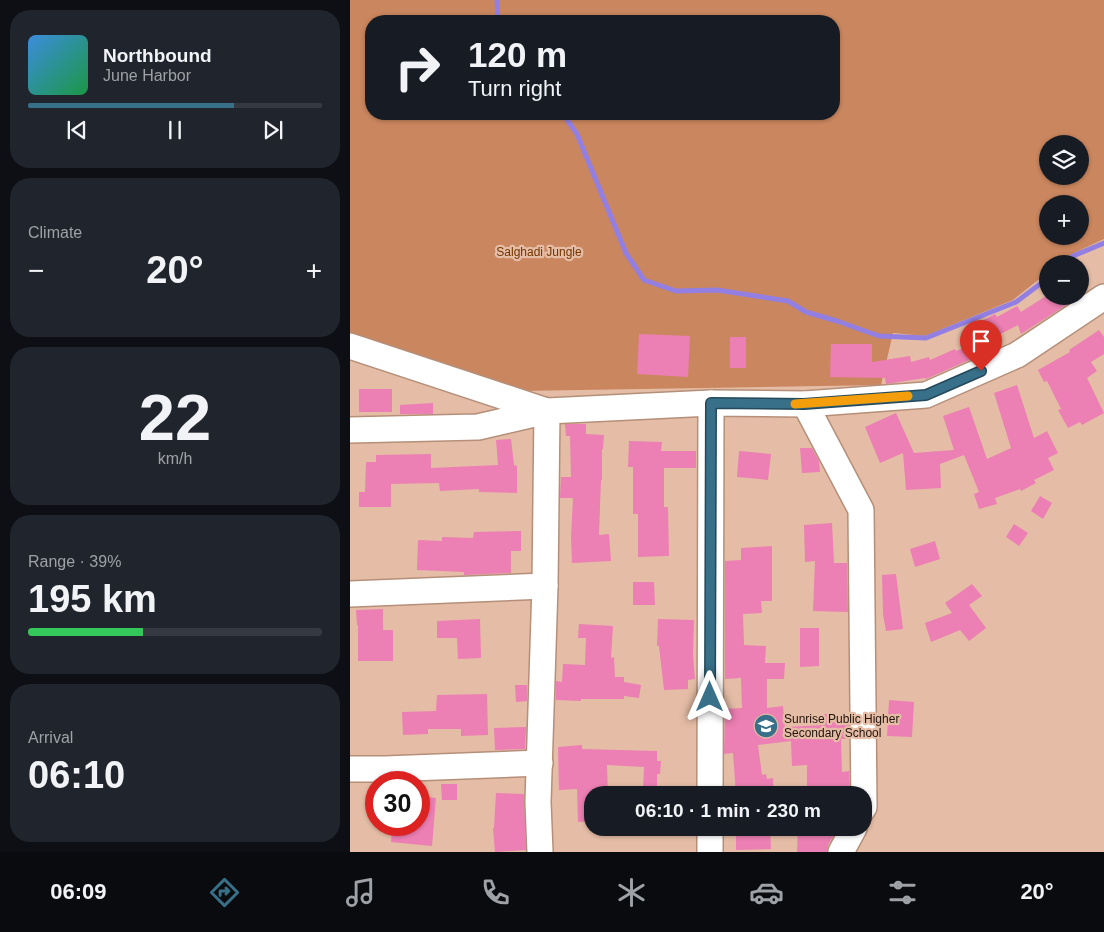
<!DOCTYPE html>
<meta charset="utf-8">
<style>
:root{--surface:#171b24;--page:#20242c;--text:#f1f3f6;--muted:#9ea1a6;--line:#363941;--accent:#38708a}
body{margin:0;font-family:Helvetica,sans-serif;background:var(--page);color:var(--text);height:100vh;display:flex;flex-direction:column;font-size:19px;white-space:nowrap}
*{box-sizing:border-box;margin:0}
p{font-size:16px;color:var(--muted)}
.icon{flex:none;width:28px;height:28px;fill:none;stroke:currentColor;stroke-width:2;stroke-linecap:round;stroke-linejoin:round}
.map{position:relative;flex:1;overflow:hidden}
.drawer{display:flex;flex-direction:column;gap:10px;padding:10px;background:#0d0f14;width:350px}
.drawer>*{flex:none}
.guide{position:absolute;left:15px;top:15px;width:475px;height:105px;border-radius:20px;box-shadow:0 1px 4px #0004;background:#171b24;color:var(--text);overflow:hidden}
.tools{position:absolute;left:689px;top:135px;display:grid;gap:10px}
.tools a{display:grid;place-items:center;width:50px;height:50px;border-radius:50%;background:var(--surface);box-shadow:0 1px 4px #0004;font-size:25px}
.speed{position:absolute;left:15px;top:771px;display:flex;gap:10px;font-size:25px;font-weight:700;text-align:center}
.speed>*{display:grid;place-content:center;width:65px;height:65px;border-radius:50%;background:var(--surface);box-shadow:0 1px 4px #0004;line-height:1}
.speed .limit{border:8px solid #d22;background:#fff;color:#111}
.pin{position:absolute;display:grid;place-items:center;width:42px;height:42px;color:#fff;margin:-51px -21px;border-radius:50% 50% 50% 0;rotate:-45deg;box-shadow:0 0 5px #0007}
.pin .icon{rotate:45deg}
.me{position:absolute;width:55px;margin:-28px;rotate:0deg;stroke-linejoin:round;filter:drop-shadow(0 0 4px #0008)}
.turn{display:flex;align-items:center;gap:18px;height:105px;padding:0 20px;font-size:22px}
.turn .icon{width:65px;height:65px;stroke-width:2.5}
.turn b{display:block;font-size:35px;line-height:42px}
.big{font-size:38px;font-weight:700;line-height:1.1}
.drawer .card{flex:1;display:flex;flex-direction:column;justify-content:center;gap:8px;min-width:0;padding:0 18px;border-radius:20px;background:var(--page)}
.drawer .dial{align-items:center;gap:0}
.dial b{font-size:65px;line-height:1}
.song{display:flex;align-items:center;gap:15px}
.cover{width:60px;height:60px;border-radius:8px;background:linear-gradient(135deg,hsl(210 70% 55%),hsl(140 70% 35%))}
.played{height:5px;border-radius:2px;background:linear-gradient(90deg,var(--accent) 70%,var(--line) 70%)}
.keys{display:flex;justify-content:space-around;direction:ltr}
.heat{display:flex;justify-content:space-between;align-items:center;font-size:28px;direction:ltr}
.charge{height:8px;border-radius:4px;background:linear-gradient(90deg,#34c759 39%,var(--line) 0)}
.trip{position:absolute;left:234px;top:786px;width:288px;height:50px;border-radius:20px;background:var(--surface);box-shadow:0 1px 4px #0004;font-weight:700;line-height:50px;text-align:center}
.menu{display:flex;height:80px;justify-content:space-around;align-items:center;background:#090b0e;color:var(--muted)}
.menu .icon{width:35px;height:35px}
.menu .on{color:var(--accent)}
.menu b{font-size:22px;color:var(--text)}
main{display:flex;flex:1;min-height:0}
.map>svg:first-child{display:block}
.green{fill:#ca865e;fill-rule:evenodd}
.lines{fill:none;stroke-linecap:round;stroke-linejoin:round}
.stream{stroke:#937fe2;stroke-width:5}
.building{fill:#ec7fb3}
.minor-casing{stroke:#b58f79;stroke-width:28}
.minor{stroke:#fff;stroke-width:25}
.route-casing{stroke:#24495a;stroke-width:12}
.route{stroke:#38708a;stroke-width:9}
.slow{stroke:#f59e0b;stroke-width:9}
.labels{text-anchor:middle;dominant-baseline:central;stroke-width:4.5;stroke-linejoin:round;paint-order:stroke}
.park-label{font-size:12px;fill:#743501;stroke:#e5bda6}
.poi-label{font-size:12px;fill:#22140c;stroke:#e5bda6;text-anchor:start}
</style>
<main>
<section class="drawer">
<div class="card">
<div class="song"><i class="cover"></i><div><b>Northbound</b><p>June Harbor</p></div></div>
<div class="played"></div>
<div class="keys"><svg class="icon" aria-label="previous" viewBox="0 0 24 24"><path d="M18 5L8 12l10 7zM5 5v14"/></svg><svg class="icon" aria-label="pause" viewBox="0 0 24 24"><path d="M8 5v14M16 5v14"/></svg><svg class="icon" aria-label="next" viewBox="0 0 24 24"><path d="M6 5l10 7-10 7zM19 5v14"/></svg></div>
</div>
<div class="card"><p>Climate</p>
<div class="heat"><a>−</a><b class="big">20°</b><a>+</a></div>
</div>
<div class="card dial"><b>22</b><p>km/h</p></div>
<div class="card"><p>Range · 39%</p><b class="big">195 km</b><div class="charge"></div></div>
<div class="card"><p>Arrival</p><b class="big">06:10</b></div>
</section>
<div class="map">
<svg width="754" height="852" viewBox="0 0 754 852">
<rect width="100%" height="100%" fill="#e5bda6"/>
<path class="green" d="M0 0H754V239L726 252 710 264H698L697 273 663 300 575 336 543 333 531 385 168 391 0 336ZM21 21H484V114H21ZM698 144H730V176H698ZM698 204H730V236H698Z"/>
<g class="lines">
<g class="stream">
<path d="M147 0 148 21"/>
<path d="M213 114 227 134 276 253 294 280 326 291 367 290 438 301 456 312 487 321 529 336 576 338 666 302 698 278"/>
<path d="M714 264 723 256 754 243"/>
</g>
</g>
<g class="building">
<path d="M696 296H721L724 300 671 334 668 325 641 339 632 321 645 314 647 317 667 306 671 312Z"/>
<path d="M749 330 754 337V354L741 362 747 371 737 378 754 413 732 425 730 422 718 428 708 410 711 409 697 381 694 382 688 370 720 352 719 350Z"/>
<path d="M289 334 340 336 338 377 287 374Z"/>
<rect x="380" y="337" width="16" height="31"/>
<path d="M638 339 642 350 576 379 575 378 536 384 535 378 480 377 481 344H522V362L560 356 561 362 579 357 580 360 605 349 606 351Z"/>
<path d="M667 385 684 438 697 431 708 453 698 458 704 470 684 480 686 483 671 491 670 489 645 498 647 504 629 509 624 494 629 492 614 455 590 464 591 488 556 490 553 453 530 463 515 427 546 413 564 453 604 450 593 416 619 407 637 459 661 448 644 393Z"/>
<rect x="9" y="389" width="33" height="23"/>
<path d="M83 403V414H50V405Z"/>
<path d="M215 424H236V434L254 435 253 449H252V480H251L249 535 259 534 261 561 222 563 221 537 223 498H210L211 477H221L220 436H216Z"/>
<path d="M161 439 164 465 167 466V493L129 492V489L90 491 89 483 41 484V507H9V492H15L16 462H26V455L81 454V468L148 465 146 440Z"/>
<path d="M279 441 312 442 311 451H346V468H314V507H318L319 556 288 557V514H283V467H278Z"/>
<path d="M450 448H462L469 461 470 472 452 473Z"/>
<path d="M389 451 421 454 418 480 387 477Z"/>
<path d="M690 496 702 503 693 519 681 511Z"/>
<path d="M482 523 484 563H497L498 612 463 611 465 561 455 562 454 525Z"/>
<path d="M664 524 678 533 669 546 656 537Z"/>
<path d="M171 531V551H161V573L114 575V572L67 570 68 540 92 541V537L123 538 124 532Z"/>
<path d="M585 541 590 559 565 567 560 549Z"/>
<path d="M422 546V601H411L412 613 393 614 394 645 416 646 415 663H435L434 679H417V708L433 706 435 727 475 725 474 714H491V720H499V739H491L492 772 499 771 500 795H457V765L442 766 441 741 408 745 412 775 416 774 417 779 423 778 424 795H386L383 753 374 754 375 709 392 708 391 678 375 679V561L391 560V548Z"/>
<path d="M546 574 553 629 536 631 533 614 532 575Z"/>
<path d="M283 582H304L305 605H283Z"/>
<path d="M622 584 632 596 619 605 636 628 619 641 610 630 581 642 575 623 602 613 595 603Z"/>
<path d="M33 609V630H43V661H8V625H7L6 610Z"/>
<path d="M130 619 131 658 108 659 107 638H87V621Z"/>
<path d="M308 619 344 620 343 655 345 679 338 680V689L314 690 309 646H307Z"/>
<path d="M229 624 263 626 261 658 264 657 265 677H274V682L291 685 289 698 274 696V699H231V701L206 700V681L212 682 213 664 235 665 236 638H228Z"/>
<path d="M450 628H469V666L450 667Z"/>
<path d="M165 685H177V701L166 702Z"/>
<path d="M137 694 138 735 111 736V729H78V734L53 735 52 712 86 711 87 695Z"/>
<path d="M539 700 564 702 562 737 537 736Z"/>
<path d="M176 727 175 749 145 750 144 728Z"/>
<path d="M232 745V749L307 751V761H311L310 774H307V792H293L294 767 257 765 258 795H242V821L228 822 227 789 209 790 208 747Z"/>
<path d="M91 784H107V800H92Z"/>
<path d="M146 793 174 794 176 850 145 852 143 828H144Z"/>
<path d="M69 796 86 798 82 846 41 842 42 828 56 830V825H69Z"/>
<path d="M386 828H420L421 849 386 850Z"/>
<path d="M448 828H488L478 845 477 852H447Z"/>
</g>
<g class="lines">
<g class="minor-casing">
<g id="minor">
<path d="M0 346 197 411 361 403 455 404 576 395 667 355 754 297"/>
<path d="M455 404 511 510 514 807 512 810"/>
<path d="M0 430 128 427 197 411 195 586 188 802 190 852"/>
<path d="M0 594 195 586"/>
<path d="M0 769H35L190 763"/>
<path d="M360 795 361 403"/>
<path d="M360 852V828"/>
<path d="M491 852 504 828"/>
</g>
</g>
<use href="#minor" class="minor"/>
</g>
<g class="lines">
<g class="route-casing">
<path id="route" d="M360 697 361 403 454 404 576 395 631 371"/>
</g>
<use href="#route" class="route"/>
<path class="slow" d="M445 404 558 396"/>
</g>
<defs>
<g id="school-disc" transform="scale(1.25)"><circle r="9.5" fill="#38708a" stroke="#e5bda6"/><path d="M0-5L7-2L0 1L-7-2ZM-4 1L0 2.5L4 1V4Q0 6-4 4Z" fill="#fff"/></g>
</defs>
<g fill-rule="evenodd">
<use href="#school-disc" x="416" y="726"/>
</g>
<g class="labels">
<g class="park-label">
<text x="189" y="252">Salghadi Jungle</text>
</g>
<g class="poi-label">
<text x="434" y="719">Sunrise Public Higher<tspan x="434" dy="14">Secondary School</tspan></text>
</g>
</g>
</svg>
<div class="tools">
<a><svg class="icon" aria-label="layers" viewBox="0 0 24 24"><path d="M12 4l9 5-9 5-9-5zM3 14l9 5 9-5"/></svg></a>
<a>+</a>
<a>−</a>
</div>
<div class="speed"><div class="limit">30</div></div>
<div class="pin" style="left:631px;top:371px;background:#d93025"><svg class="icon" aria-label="arrive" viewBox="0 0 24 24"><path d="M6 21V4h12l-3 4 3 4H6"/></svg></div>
<svg class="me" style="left:360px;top:697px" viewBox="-20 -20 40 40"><path d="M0-17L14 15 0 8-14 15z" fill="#38708a" stroke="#fff" stroke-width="4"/></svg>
<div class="trip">06:10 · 1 min · 230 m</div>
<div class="guide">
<div class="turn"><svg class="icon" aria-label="right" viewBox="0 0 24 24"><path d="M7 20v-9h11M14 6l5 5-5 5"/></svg><div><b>120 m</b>Turn right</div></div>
</div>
</div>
</main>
<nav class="menu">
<b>06:09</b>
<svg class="icon on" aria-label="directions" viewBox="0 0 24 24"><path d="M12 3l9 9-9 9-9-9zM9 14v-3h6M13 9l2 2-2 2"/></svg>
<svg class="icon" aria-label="music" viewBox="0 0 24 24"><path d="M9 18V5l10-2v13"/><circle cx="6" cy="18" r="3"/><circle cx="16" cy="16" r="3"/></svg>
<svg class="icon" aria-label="phone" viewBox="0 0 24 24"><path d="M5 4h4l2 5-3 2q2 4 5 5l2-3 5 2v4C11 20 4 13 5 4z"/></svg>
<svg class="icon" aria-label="climate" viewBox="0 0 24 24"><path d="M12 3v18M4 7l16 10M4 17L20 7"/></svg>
<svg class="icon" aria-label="car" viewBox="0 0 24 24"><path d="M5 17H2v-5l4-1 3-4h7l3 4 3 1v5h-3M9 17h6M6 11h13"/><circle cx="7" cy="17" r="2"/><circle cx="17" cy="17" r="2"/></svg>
<svg class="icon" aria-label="filters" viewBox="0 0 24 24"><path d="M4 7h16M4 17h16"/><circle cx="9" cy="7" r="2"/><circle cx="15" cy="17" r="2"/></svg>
<b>20°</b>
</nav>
